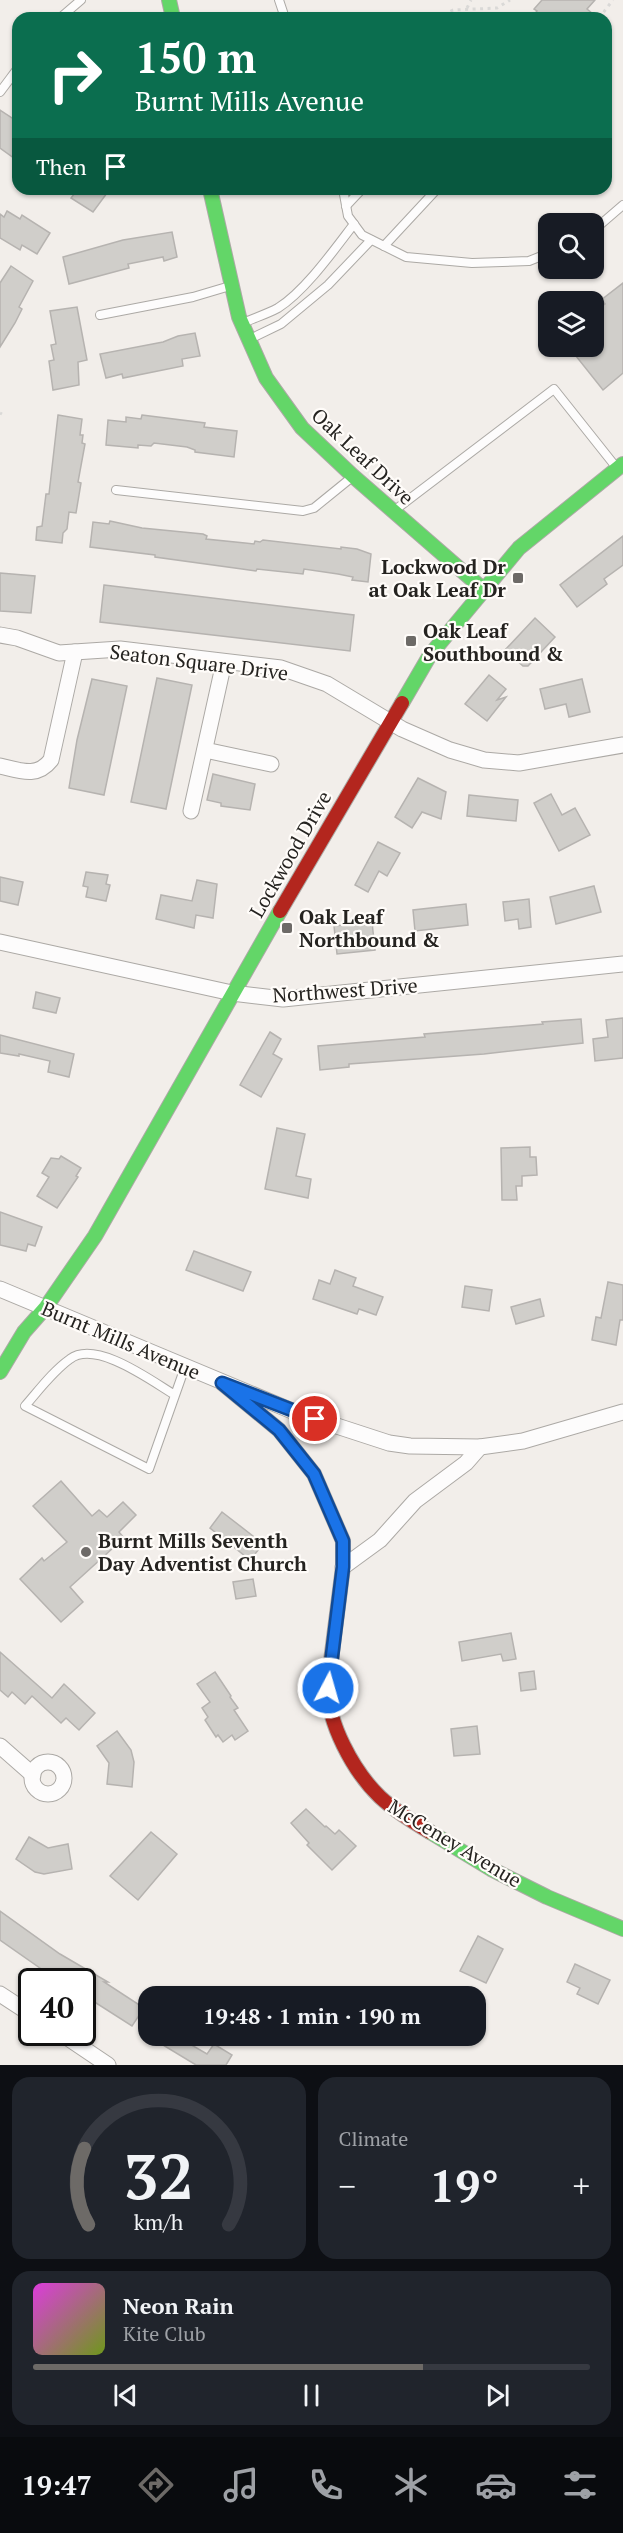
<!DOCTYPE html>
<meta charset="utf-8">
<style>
:root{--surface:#171b24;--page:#20242c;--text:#f1f3f6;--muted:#9ea1a6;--line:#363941;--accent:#6d6a67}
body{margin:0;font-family:"PT Serif",serif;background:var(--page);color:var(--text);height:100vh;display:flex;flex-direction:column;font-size:22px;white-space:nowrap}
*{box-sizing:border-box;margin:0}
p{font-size:20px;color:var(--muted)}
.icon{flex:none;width:33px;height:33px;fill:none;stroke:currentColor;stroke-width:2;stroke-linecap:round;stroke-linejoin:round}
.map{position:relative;height:2065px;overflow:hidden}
.panel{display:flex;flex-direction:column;gap:12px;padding:12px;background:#0d0f14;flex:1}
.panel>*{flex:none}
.top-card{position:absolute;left:12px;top:12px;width:600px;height:183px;border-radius:18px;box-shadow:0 2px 4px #0004;background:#0b6e4f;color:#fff;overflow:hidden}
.buttons{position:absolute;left:538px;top:213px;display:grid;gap:12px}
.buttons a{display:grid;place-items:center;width:66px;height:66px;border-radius:12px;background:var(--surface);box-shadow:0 2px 4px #0004;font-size:30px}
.speed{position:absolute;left:18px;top:1968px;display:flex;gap:12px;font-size:30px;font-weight:700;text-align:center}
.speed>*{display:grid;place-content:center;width:78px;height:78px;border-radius:50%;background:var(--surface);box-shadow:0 2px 4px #0004;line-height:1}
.speed .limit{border:3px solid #111;border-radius:9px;background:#fff;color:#111}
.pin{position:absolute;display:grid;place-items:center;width:51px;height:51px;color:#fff;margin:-26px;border:3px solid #fff;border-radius:50%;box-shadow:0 2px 6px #0007}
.me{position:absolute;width:66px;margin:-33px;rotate:6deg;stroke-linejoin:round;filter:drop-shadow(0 0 4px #0008)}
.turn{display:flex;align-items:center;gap:21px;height:126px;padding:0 24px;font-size:27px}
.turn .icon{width:78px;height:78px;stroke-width:2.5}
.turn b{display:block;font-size:42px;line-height:51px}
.then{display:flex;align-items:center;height:57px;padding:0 24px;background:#0003;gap:12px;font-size:22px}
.big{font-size:45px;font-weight:700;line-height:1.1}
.panel .widget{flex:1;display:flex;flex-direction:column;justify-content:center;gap:9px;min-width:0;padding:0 21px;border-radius:18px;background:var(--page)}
.panel .dial{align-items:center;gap:0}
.dial svg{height:156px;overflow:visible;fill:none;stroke:var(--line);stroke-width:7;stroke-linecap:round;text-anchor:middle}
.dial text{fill:var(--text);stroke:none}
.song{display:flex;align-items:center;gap:18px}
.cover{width:72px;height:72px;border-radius:9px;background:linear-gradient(135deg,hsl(300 70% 55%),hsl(80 70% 35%))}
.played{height:6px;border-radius:3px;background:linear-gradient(90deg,var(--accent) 70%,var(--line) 70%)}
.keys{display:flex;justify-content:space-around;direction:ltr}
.heat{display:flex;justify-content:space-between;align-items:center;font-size:33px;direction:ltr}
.panel .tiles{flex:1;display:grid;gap:12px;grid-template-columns:1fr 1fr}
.widget:last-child{grid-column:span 2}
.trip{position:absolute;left:138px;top:1986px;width:348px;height:60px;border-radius:18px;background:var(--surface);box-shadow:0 2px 4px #0004;font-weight:700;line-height:60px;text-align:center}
.menu{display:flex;height:96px;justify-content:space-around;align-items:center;background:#090b0e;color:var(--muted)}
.menu .icon{width:42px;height:42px}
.menu .on{color:var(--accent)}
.menu b{font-size:27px;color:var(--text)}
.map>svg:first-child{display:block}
.building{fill:#d0ceca;stroke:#b6b3b0;stroke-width:1.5}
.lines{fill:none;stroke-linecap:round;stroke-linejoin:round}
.lane-casing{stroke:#aca9a5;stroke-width:10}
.street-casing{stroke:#aca9a5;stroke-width:17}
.fast-casing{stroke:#aca9a5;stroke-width:16}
.slow-casing{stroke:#aca9a5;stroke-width:16}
.jam-casing{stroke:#aca9a5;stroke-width:16}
.path{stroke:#dad9d7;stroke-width:3;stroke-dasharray:3 4.5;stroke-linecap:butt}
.lane{stroke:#fdfcfc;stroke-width:8}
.street{stroke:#fdfcfc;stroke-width:15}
.fast{stroke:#63d668;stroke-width:14}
.slow{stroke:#ff974d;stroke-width:14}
.jam{stroke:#b3261e;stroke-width:14}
.route-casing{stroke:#114b97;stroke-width:15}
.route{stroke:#1a73e8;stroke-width:10}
.poi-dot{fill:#6d6a67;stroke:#fffcf9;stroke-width:2}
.labels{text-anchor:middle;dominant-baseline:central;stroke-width:4.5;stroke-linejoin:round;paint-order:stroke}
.street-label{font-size:20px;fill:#252320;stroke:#fffcf9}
.poi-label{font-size:20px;font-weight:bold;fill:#252320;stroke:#fffcf9;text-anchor:start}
</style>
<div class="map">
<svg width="623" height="2065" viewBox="0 0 623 2065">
<rect width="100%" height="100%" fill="#f2eeea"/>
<g class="building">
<path d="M542 0H595L587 9 598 18H531L537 11 534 9Z"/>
<path d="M0 110 18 122V161L0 148Z"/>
<path d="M78 189H110L93 212 71 198Z"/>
<path d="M7 211 20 219 22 215 50 233 37 254 22 245 20 250 0 238V214L4 217Z"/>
<path d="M172 232 177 257 164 261 163 257 128 264 129 268 69 284 63 257 123 240Z"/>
<path d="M11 266 33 281 19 307 22 309 15 323 0 347V283Z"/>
<path d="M623 283V373L603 390 568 346H594V312L605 304 601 300Z"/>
<path d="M77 307 87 360 78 362 79 385 53 390 49 361 54 360 51 345 56 344 50 311Z"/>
<path d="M195 333 200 356 182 359 183 366 123 378 122 374 106 378 100 354 163 342 178 336Z"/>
<path d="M58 415 82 419 80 435H83L82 443 85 444 78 482 81 483 76 513 69 512 67 529 63 533 62 543 36 540 37 527 42 526 46 494H49Z"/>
<path d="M142 415 205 423 204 427 237 431 234 457 195 452V450L187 447 154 443 151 446 138 445V448L106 445 108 420 126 422V417L141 419Z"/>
<path d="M110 521 142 528 203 534 207 536 206 539 245 543 254 544 255 541 260 542 263 540 341 549V547L357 549 371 554 368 582 352 580 353 577 338 574 304 569 303 574 257 569 256 571 242 569 155 557V555L90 547 93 522 109 524Z"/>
<path d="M623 536V565L604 579 607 584 577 607 560 585Z"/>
<path d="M0 573 35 576 31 613 0 611Z"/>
<path d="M104 585 354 615 350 651 100 622Z"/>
<path d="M535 618 555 637 528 666H523L505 650Z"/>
<path d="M489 675 506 689 497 700 506 697 487 721 465 704Z"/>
<path d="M157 678 192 685 166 809 131 802Z"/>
<path d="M92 679 127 686 104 795 69 788 77 740Z"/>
<path d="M582 679 590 712 569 717 566 704 545 709 540 689Z"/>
<path d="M213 774 255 784 250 810 221 806V803L207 800Z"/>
<path d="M418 778 446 792 441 819 422 812 412 828 395 817Z"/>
<path d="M551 794 562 815 575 808 590 835 559 851 534 803Z"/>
<path d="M469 795 518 800 516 821 467 816Z"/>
<path d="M378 842 400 853 387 876 379 871 368 892 355 885Z"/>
<path d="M86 872 108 875 106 884 110 885 106 901 86 897 88 887 83 886Z"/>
<path d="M0 877 23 882 18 905 0 901Z"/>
<path d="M197 880 217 884 213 918 196 915 194 928 156 919 161 895 192 901Z"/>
<path d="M594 886 601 912 556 924 550 897Z"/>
<path d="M529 899 531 927 519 929 518 919 505 921 503 902Z"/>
<path d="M466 904 468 925 415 931 413 910Z"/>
<path d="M372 922 375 950 337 954 334 926Z"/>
<path d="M36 992 60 998 56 1013 33 1008Z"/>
<path d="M623 1018V1058L595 1061 593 1039 608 1037 606 1020Z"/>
<path d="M581 1019 583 1043 484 1054 349 1064V1067L320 1070 318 1046 425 1037 424 1034 543 1024 542 1022Z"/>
<path d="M270 1032 281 1039 273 1054 282 1059 261 1097 240 1085Z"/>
<path d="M0 1035 74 1054 69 1077 48 1072 50 1061 19 1054V1056L0 1053Z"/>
<path d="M277 1128 305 1134 296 1176 311 1179 308 1198 265 1189Z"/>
<path d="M530 1147V1157H536L537 1175 522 1176V1186H516L517 1200H502L501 1148Z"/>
<path d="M61 1156 81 1168 76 1176 78 1177 57 1208 37 1196 49 1177 42 1173 51 1158 59 1159Z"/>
<path d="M0 1212 42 1227 35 1246 28 1244 26 1251 0 1245Z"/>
<path d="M194 1251 251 1272 243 1291 186 1270Z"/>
<path d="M335 1270 356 1278 353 1286 383 1297 376 1315 359 1309 357 1314 313 1299 319 1280 330 1284Z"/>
<path d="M608 1282 623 1285V1320H620L616 1345 592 1340 596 1317 601 1318Z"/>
<path d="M465 1286 492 1290 489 1311 462 1307Z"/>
<path d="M540 1299 544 1316 516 1324 511 1307Z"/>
<path d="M61 1481 92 1516 99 1510 107 1517 123 1502 136 1515 119 1532 124 1538 70 1587 83 1602 61 1622 20 1579 42 1558 44 1561 67 1542 33 1506Z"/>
<path d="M222 1512 253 1536 249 1540 259 1549 250 1560 210 1528Z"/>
<path d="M253 1579 256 1596 236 1599 233 1582Z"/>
<path d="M511 1633 516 1659 503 1661 501 1654 462 1661 459 1642Z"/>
<path d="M0 1652 52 1698 64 1684 95 1713 79 1730 66 1718 61 1723 32 1696 25 1704 12 1692 8 1697 0 1690Z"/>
<path d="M534 1671 536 1689 521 1691 519 1673Z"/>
<path d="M215 1672 231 1696 230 1697 238 1708 234 1710 248 1731 235 1740 232 1735 223 1742 218 1735 216 1737 205 1720 208 1717 202 1708 210 1702 197 1684Z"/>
<path d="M477 1726 480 1754 454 1756 451 1729Z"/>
<path d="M117 1731 131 1750 134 1762 132 1787 107 1784 109 1763 97 1746Z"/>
<path d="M306 1809 325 1827 326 1826 335 1834 339 1830 356 1846 332 1870 307 1845 309 1843 291 1823Z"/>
<path d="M151 1832 177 1854 138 1900 110 1876Z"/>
<path d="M29 1837 48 1848 68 1844 72 1869 44 1874 35 1872 16 1859Z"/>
<path d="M0 1911 60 1954 108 1982H104L144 2008 132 2026 82 1994V1982H60L0 1940Z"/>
<path d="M478 1936 503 1949 486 1983 460 1971Z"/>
<path d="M575 1964 610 1980 598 2004 577 1994 580 1988 567 1982Z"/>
<path d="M148 2036H176L207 2054 214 2044 232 2055 226 2065H196Z"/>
</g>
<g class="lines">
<g class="lane-casing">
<g id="lane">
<path d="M279 0 285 18"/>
<path d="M60 18 81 0"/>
<path d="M0 92 18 68"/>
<path d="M343 189 348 216 362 235 406 257 472 263 529 261 549 253"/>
<path d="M346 206 362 189"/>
<path d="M594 230 623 205"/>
<path d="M384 246 437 189"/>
<path d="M100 315 193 297 230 286"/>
<path d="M243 323C254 318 267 314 278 308 305 291 334 250 354 224"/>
<path d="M250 339 281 324 328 285 371 240"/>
<path d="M116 490 303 511 314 508 351 478"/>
<path d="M395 510 554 389 616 467"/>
<path d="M175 1395C153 1382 96 1339 70 1359 53 1371 39 1390 25 1406L149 1469 185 1367"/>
</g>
</g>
<g class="street-casing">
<g id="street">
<path d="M0 635 17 638 59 653 120 649 281 668 327 684 402 729 450 750 484 760 519 763 623 745"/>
<path d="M205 750 271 764"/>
<path d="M0 766C21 771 37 778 51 760L75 652"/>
<path d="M191 811 224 662"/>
<path d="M0 942 232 993 283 999 623 964"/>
<path d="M0 1289 297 1413 389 1443 410 1446 480 1447 523 1441 623 1412"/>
<path d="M343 1567 380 1540 415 1501 466 1463 480 1447"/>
<path d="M0 1746 33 1775"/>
<circle cx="48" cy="1778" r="16"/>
<path d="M0 1994 32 2015"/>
<path d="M59 2032 108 2065"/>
</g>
</g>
<g class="fast-casing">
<g id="fast">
<path d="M169 0 173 18"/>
<path d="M210 189 239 317 266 378 302 428 353 476 484 590"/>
<path d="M402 703 430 655 519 548 623 464"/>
<path d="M0 1372 24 1332 46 1307 95 1236 280 911"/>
<path d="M430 1832 491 1869 547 1897 623 1929"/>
</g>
</g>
<g class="slow-casing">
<path id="slow" d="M222 1383 279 1430 314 1474 343 1541V1567L328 1684"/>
</g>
<g class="jam-casing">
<g id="jam">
<path d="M280 911 402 703"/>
<path d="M328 1684C326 1722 354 1772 380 1797 395 1811 413 1822 430 1832"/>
</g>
</g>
<g class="path">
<path d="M467 8 471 0"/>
<path d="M437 18 453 10 497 8 510 0"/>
<path d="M599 18 613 0"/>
<path d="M0 413 2 414"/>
</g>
<use href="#lane" class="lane"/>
<use href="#street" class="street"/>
<use href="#fast" class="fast"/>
<use href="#slow" class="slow"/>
<use href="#jam" class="jam"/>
</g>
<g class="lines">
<g class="route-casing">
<path id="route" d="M315 1419 222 1383 279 1430 314 1474 343 1541V1567L328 1688"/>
</g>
<use href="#route" class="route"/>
</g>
<g class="poi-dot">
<rect x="512" y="572" width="12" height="12" rx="3"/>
<rect x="405" y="635" width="12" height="12" rx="3"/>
<rect x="281" y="922" width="12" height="12" rx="3"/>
<circle cx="86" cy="1552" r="6"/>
</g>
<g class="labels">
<g class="street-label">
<text transform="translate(363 456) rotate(43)">Oak Leaf Drive</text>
<text transform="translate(199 662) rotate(7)">Seaton Square Drive</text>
<text transform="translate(290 854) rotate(-60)">Lockwood Drive</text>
<text transform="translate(345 990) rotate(-4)">Northwest Drive</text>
<text transform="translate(121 1340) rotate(23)">Burnt Mills Avenue</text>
<text transform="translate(455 1843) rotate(31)">McCeney Avenue</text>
</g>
<g class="poi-label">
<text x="506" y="566" text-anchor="end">Lockwood Dr<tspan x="506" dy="23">at Oak Leaf Dr</tspan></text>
<text x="423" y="630">Oak Leaf<tspan x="423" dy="23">Southbound &amp;</tspan></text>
<text x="299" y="916">Oak Leaf<tspan x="299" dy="23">Northbound &amp;</tspan></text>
<text x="98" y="1540">Burnt Mills Seventh<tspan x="98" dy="23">Day Adventist Church</tspan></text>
</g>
</g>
</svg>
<div class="buttons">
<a><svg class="icon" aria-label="search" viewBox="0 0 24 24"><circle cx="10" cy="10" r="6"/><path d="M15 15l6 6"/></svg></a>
<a><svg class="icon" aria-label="layers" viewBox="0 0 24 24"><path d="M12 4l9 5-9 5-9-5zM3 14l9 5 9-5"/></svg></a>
</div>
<div class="speed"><div class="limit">40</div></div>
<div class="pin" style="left:315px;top:1419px;background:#d93025"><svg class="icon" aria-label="arrive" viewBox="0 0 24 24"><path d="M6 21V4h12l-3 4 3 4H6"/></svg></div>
<svg class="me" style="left:328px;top:1688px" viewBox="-20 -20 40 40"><circle r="17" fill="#1a73e8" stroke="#fff" stroke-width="3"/><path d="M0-11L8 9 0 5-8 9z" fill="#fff"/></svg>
<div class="trip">19:48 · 1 min · 190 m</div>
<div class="top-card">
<div class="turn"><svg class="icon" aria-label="right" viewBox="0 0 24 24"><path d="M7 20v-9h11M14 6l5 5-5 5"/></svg><div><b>150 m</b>Burnt Mills Avenue</div></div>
<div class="then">Then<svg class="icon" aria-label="arrive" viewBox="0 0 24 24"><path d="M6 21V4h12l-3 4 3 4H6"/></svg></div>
</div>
</div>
<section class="panel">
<div class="tiles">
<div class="widget dial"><svg viewBox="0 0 100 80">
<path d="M14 69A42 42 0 1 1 86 69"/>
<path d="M14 69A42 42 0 0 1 12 30" stroke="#6d6a67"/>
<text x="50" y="56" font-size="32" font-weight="700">32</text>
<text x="50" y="72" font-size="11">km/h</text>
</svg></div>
<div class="widget"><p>Climate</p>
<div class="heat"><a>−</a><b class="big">19°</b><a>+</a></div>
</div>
<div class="widget">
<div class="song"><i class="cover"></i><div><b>Neon Rain</b><p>Kite Club</p></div></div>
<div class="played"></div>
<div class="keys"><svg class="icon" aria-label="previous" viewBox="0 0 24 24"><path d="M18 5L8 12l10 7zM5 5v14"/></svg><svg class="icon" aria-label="pause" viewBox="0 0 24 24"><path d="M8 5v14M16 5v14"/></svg><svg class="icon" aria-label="next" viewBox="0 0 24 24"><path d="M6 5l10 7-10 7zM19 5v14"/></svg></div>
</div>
</div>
</section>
<nav class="menu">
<b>19:47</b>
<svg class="icon on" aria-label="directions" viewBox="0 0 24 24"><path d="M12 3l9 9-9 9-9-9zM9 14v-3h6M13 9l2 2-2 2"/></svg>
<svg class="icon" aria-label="music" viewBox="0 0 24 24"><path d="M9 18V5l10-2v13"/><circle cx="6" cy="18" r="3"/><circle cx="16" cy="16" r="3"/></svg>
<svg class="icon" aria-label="phone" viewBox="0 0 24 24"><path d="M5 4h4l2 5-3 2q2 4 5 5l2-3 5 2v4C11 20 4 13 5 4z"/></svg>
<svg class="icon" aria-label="climate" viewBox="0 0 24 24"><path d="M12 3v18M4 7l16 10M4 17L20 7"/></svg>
<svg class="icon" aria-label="car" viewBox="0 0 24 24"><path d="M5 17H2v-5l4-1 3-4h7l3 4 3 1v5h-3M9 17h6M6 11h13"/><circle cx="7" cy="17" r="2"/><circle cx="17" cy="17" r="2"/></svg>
<svg class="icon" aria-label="filters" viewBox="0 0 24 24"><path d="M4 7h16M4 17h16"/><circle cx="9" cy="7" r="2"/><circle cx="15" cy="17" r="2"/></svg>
</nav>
